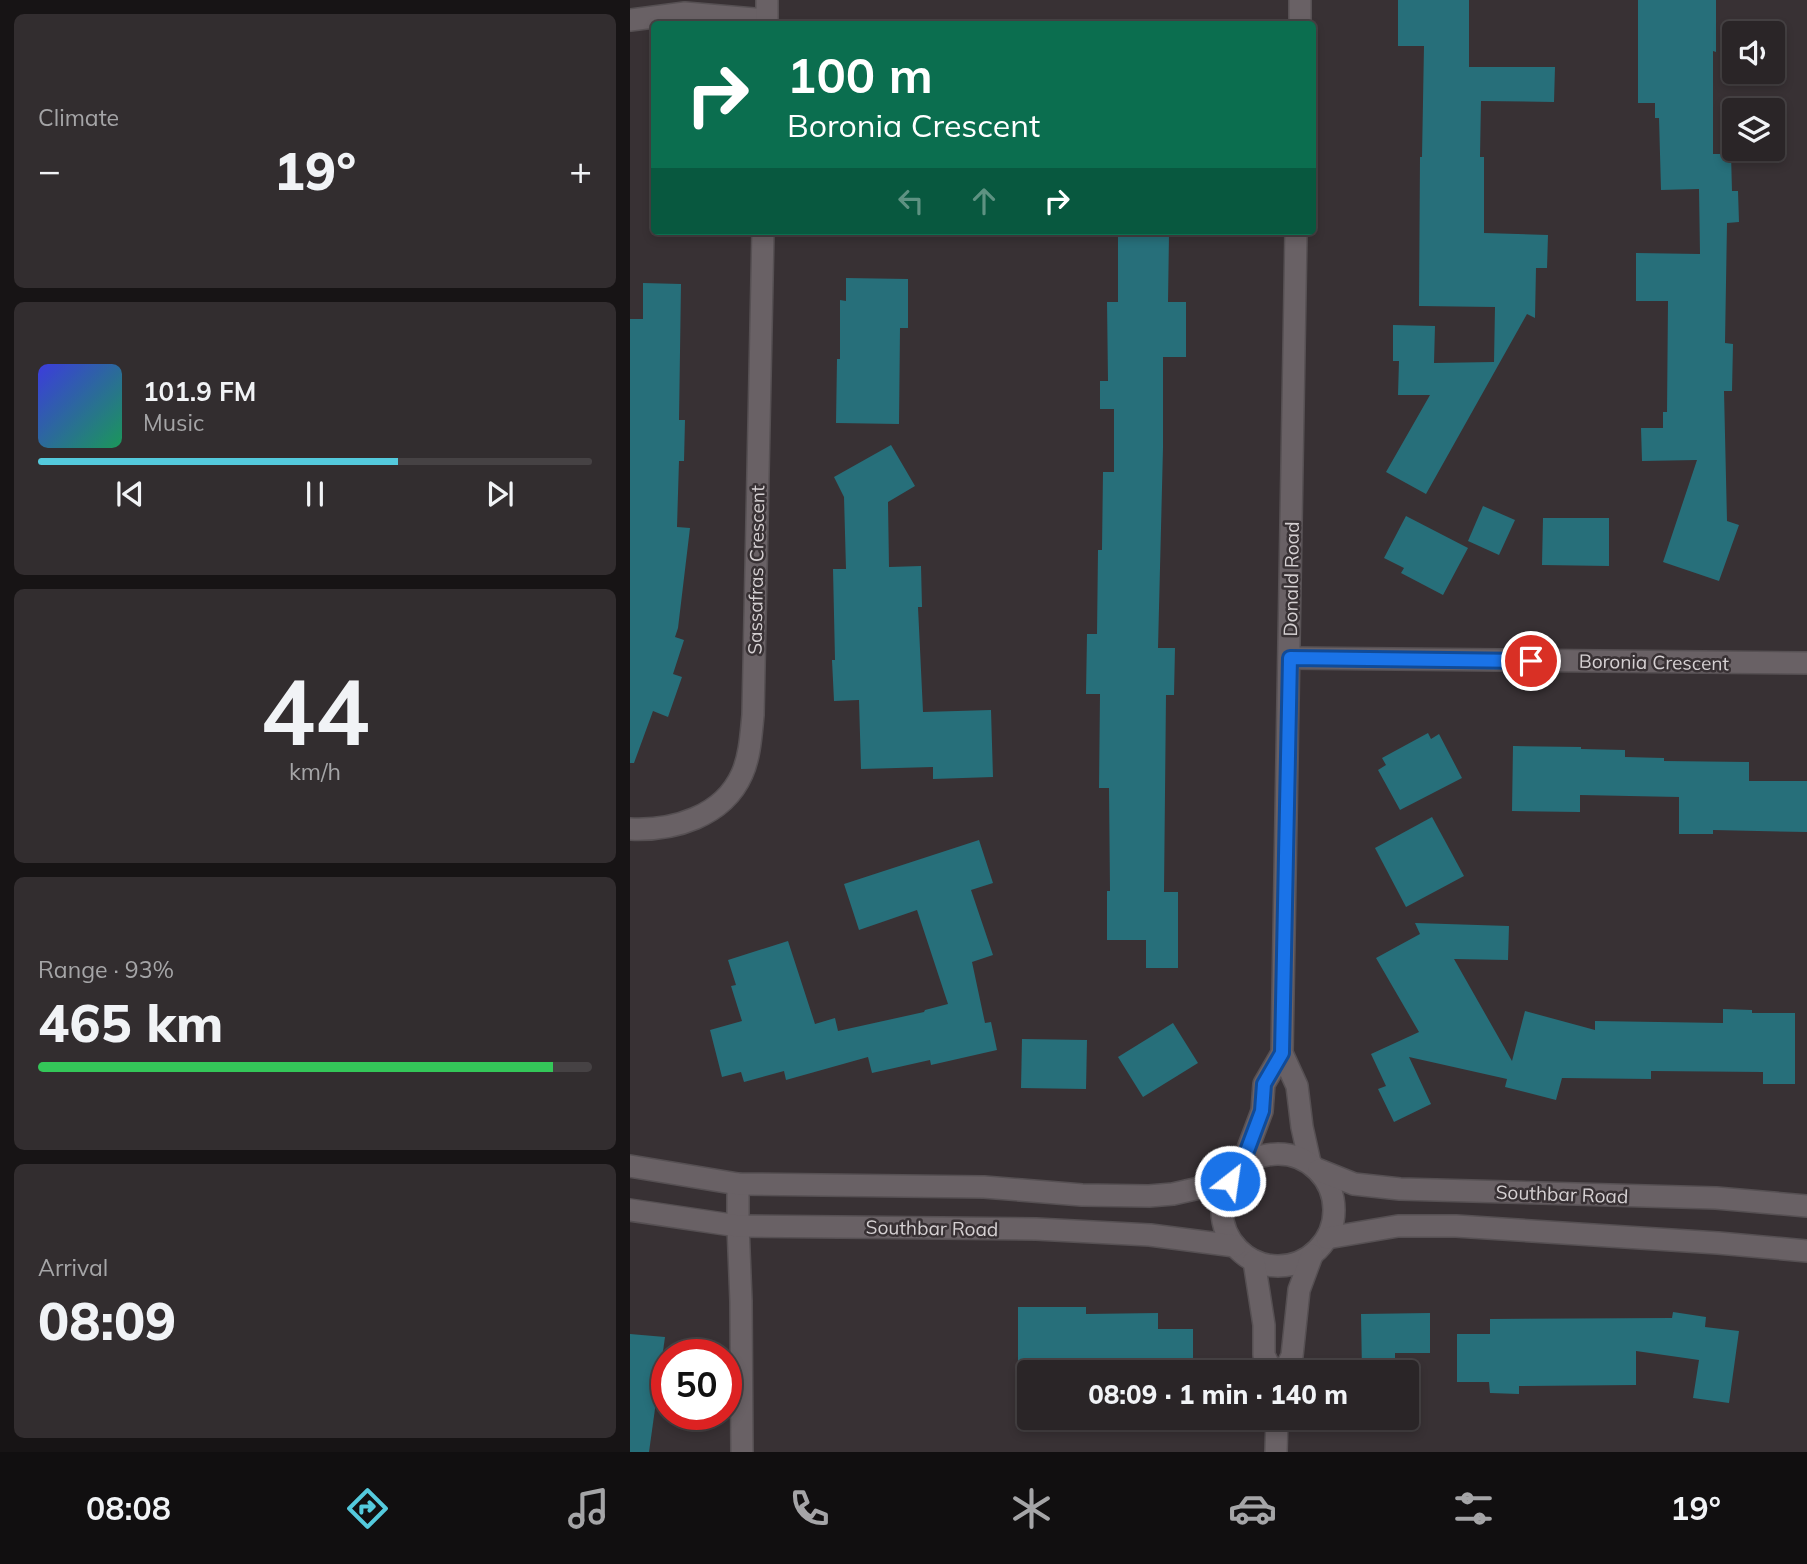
<!DOCTYPE html>
<meta charset="utf-8">
<style>
:root{--surface:#2a2527;--page:#322d2f;--text:#f1f3f6;--muted:#a5a5a7;--line:#464244;--accent:#54cadd}
body{margin:0;font-family:Mulish,sans-serif;background:var(--page);color:var(--text);height:100vh;display:flex;flex-direction:column;font-size:26px;white-space:nowrap}
*{box-sizing:border-box;margin:0}
p{font-size:23px;color:var(--muted)}
.icon{flex:none;width:38px;height:38px;fill:none;stroke:currentColor;stroke-width:2;stroke-linecap:round;stroke-linejoin:round}
.map{position:relative;flex:1;overflow:hidden}
.panel{display:flex;flex-direction:column;gap:14px;padding:14px;background:#171415;width:630px}
.panel>*{flex:none}
.guide{position:absolute;left:21px;top:21px;width:665px;height:214px;border-radius:7px;box-shadow:0 4px 10px #0003,0 0 0 2px var(--line);background:#0b6e4f;color:#fff;overflow:hidden}
.controls{position:absolute;left:1092px;top:21px;display:grid;gap:14px}
.controls a{display:grid;place-items:center;width:63px;height:63px;border-radius:7px;background:var(--surface);box-shadow:0 4px 10px #0003,0 0 0 2px var(--line);font-size:35px}
.speed{position:absolute;left:21px;top:1339px;display:flex;gap:14px;font-size:35px;font-weight:700;text-align:center}
.speed>*{display:grid;place-content:center;width:91px;height:91px;border-radius:50%;background:var(--surface);box-shadow:0 4px 10px #0003,0 0 0 2px var(--line);line-height:1}
.speed .limit{border:10px solid #d22;background:#fff;color:#111}
.pin{position:absolute;display:grid;place-items:center;width:60px;height:60px;color:#fff;margin:-30px;border:4px solid #fff;border-radius:50%;box-shadow:0 2px 7px #0007}
.me{position:absolute;width:77px;margin:-38px;rotate:30deg;stroke-linejoin:round;filter:drop-shadow(0 0 5px #0008)}
.turn{display:flex;align-items:center;gap:24px;height:147px;padding:0 21px;font-size:32px}
.turn .icon{width:91px;height:91px;stroke-width:2.5}
.turn b{display:block;font-size:49px;line-height:60px}
.lanes{display:flex;align-items:center;height:66px;padding:0 21px;background:#0003;justify-content:center;gap:35px;direction:ltr}
.lanes .off{opacity:.35}
.big{font-size:52px;font-weight:800;line-height:1.1}
.panel .tile{flex:1;display:flex;flex-direction:column;justify-content:center;gap:10px;min-width:0;padding:0 24px;border-radius:10px;background:var(--page)}
.panel .dial{align-items:center;gap:0}
.dial b{font-size:91px;line-height:1}
.song{display:flex;align-items:center;gap:21px}
.cover{width:84px;height:84px;border-radius:10px;background:linear-gradient(135deg,hsl(240 70% 55%),hsl(150 70% 35%))}
.played{height:7px;border-radius:4px;background:linear-gradient(90deg,var(--accent) 65%,var(--line) 65%)}
.keys{display:flex;justify-content:space-around;direction:ltr}
.heat{display:flex;justify-content:space-between;align-items:center;font-size:38px;direction:ltr}
.charge{height:10px;border-radius:5px;background:linear-gradient(90deg,#34c759 93%,var(--line) 0)}
.trip{position:absolute;left:387px;top:1360px;width:402px;height:70px;border-radius:7px;background:var(--surface);box-shadow:0 4px 10px #0003,0 0 0 2px var(--line);font-weight:800;line-height:70px;text-align:center}
.tab-bar{display:flex;height:112px;justify-content:space-around;align-items:center;background:#110f10;color:var(--muted)}
.tab-bar .icon{width:49px;height:49px}
.tab-bar .active{color:var(--accent)}
.tab-bar b{font-size:32px;color:var(--text)}
main{display:flex;flex:1;min-height:0}
.map>svg:first-child{display:block}
.building{fill:#276f7a}
.lines{fill:none;stroke-linecap:round;stroke-linejoin:round}
.street-casing{stroke:#565053;stroke-width:24}
.secondary-casing{stroke:#565053;stroke-width:24}
.street{stroke:#696165;stroke-width:21}
.secondary{stroke:#696165;stroke-width:21}
.route-casing{stroke:#114b97;stroke-width:18}
.route{stroke:#1a73e8;stroke-width:12}
.labels{text-anchor:middle;dominant-baseline:central;stroke-width:5;stroke-linejoin:round;paint-order:stroke}
.street-label{font-size:19px;fill:#d5d0d2;stroke:#383134}
</style>
<main>
<section class="panel">
<div class="tile"><p>Climate</p>
<div class="heat"><a>−</a><b class="big">19°</b><a>+</a></div>
</div>
<div class="tile">
<div class="song"><i class="cover"></i><div><b>101.9 FM</b><p>Music</p></div></div>
<div class="played"></div>
<div class="keys"><svg class="icon" aria-label="previous" viewBox="0 0 24 24"><path d="M18 5L8 12l10 7zM5 5v14"/></svg><svg class="icon" aria-label="pause" viewBox="0 0 24 24"><path d="M8 5v14M16 5v14"/></svg><svg class="icon" aria-label="next" viewBox="0 0 24 24"><path d="M6 5l10 7-10 7zM19 5v14"/></svg></div>
</div>
<div class="tile dial"><b>44</b><p>km/h</p></div>
<div class="tile"><p>Range · 93%</p><b class="big">465 km</b><div class="charge"></div></div>
<div class="tile"><p>Arrival</p><b class="big">08:09</b></div>
</section>
<div class="map">
<svg width="1177" height="1452" viewBox="0 0 1177 1452">
<rect width="100%" height="100%" fill="#383134"/>
<g class="building">
<path d="M768 0H839V67H925L924 102 851 101 850 157H854V233L918 235 917 268H906L905 318 897 314 796 494 756 472 800 395H768L769 361H763V325L805 326 804 363 864 362 865 307 789 306 790 157H792L794 46H768Z"/>
<path d="M1008 0H1086V52L1083 51V154H1101L1102 191H1108L1109 222 1097 223 1095 343 1103 344 1102 391H1094L1097 521 1109 525 1089 581 1033 562 1067 460 1012 461 1011 428H1033V412H1037L1038 301H1006V253L1070 254 1069 189 1031 190 1029 118H1025V103H1008Z"/>
<path d="M488 231H535V235H539L538 302H556V357H533V448L528 648H545L544 695H536L534 892H548V968H516V940H477V891H480L479 788H469L470 694H456L457 634H467L468 550H472L473 472H484V409H470V381H478L477 302H488Z"/>
<path d="M216 278 278 279V328H270L269 424 206 423 207 359H210V300L216 301Z"/>
<path d="M13 283 51 284 49 420H55L54 461H49L47 527 60 528 48 628 45 637 54 640 43 674 52 677 38 717 23 711 4 763H0V319H13Z"/>
<path d="M261 445 285 486 258 502 259 567 291 566 292 607H288L293 712 361 710 363 777 303 779V767L231 769 229 700 204 701 202 660H205L203 569H216L214 497 204 477Z"/>
<path d="M853 506 885 520 869 555 838 541Z"/>
<path d="M776 516 838 548 813 595 771 573 774 568 754 558Z"/>
<path d="M913 518H979V566L912 565Z"/>
<path d="M798 733 801 739 809 734 832 778 770 810 748 770 756 765 752 758Z"/>
<path d="M883 746 951 747V749L995 750V757L1034 758V761L1119 762V781H1177V832L1083 830V834H1049V797L950 795V812L882 811Z"/>
<path d="M802 817 834 876 776 907 745 848Z"/>
<path d="M349 840 363 883 341 890 363 955 342 962 355 1023 361 1022 367 1050 301 1065 300 1060 242 1073 238 1057 156 1080 154 1071 114 1082 111 1072 92 1077 80 1030 112 1021 101 986 106 985 98 960 158 941 185 1024 205 1018 208 1031 294 1012 295 1010 318 1004 287 910 229 930 214 884Z"/>
<path d="M785 923 879 926 878 960 824 959 882 1061 895 1011 965 1030V1021L1093 1023V1009L1122 1010V1013H1165V1084H1133V1072L1021 1071V1079L932 1078 926 1100 875 1087 877 1079 779 1057 801 1104 764 1122 748 1089 756 1086 741 1054 789 1032 746 958 790 934Z"/>
<path d="M543 1023 568 1063 513 1097 488 1057Z"/>
<path d="M392 1039 457 1040 456 1089 391 1088Z"/>
<path d="M388 1307H456V1314L528 1313V1329H563V1372H388Z"/>
<path d="M1043 1312 1076 1317 1075 1327 1109 1331 1099 1403 1063 1398 1069 1360 1006 1351V1385L889 1386V1394L860 1393 859 1382H827V1334H860V1319L1042 1318Z"/>
<path d="M800 1313V1353H765V1372H732L731 1314Z"/>
<path d="M0 1334 35 1337 19 1452H0Z"/>
</g>
<g class="lines">
<g class="street-casing">
<g id="street">
<path d="M0 20 55 13 137 20"/>
<path d="M137 24V0"/>
<path d="M660 658 1177 663"/>
<path d="M0 829C43 831 93 817 112 774 120 756 121 735 123 715L133 231"/>
<path d="M108 1184V1226L111 1301 112 1452"/>
</g>
</g>
<g class="secondary-casing">
<g id="secondary">
<path d="M670 24V0"/>
<path d="M666 231 652 1053 667 1086 672 1127 680 1163"/>
<circle cx="648" cy="1210" r="56"/>
<path d="M0 1166 108 1184 354 1187 452 1195 519 1196 543 1194 600 1181"/>
<path d="M611 1167 632 1111 634 1084 652 1053"/>
<path d="M689 1170 724 1184 770 1189 1086 1198 1177 1206"/>
<path d="M0 1210 108 1226 406 1229 520 1235 605 1246"/>
<path d="M697 1238 768 1226H826L1088 1243 1177 1251"/>
<path d="M624 1261 634 1325V1355L642 1372"/>
<path d="M654 1372 662 1356 669 1290 682 1255"/>
<path d="M646 1452 647 1418"/>
</g>
</g>
<use href="#street" class="street"/>
<use href="#secondary" class="secondary"/>
</g>
<g class="lines">
<g class="route-casing">
<path id="route" d="M600 1181 611 1167 632 1111 634 1084 652 1053 660 658 901 661"/>
</g>
<use href="#route" class="route"/>
</g>
<g class="labels">
<g class="street-label">
<text transform="translate(126 570) rotate(-89)">Sassafras Crescent</text>
<text transform="translate(661 579) rotate(-89)">Donald Road</text>
<text transform="translate(1024 662) rotate(1)">Boronia Crescent</text>
<text transform="translate(932 1194) rotate(2)">Southbar Road</text>
<text transform="translate(302 1228) rotate(1)">Southbar Road</text>
</g>
</g>
</svg>
<div class="controls">
<a><svg class="icon" aria-label="sound" viewBox="0 0 24 24"><path d="M4 9h4l5-4v14l-5-4H4zM17 9q2 3 0 6"/></svg></a>
<a><svg class="icon" aria-label="layers" viewBox="0 0 24 24"><path d="M12 4l9 5-9 5-9-5zM3 14l9 5 9-5"/></svg></a>
</div>
<div class="speed"><div class="limit">50</div></div>
<div class="pin" style="left:901px;top:661px;background:#d93025"><svg class="icon" aria-label="arrive" viewBox="0 0 24 24"><path d="M6 21V4h12l-3 4 3 4H6"/></svg></div>
<svg class="me" style="left:600px;top:1181px" viewBox="-20 -20 40 40"><circle r="17" fill="#1a73e8" stroke="#fff" stroke-width="3"/><path d="M0-11L8 9 0 5-8 9z" fill="#fff"/></svg>
<div class="trip">08:09 · 1 min · 140 m</div>
<div class="guide">
<div class="turn"><svg class="icon" aria-label="right" viewBox="0 0 24 24"><path d="M7 20v-9h11M14 6l5 5-5 5"/></svg><div><b>100 m</b>Boronia Crescent</div></div>
<div class="lanes"><svg class="icon off" aria-label="left" viewBox="0 0 24 24"><path d="M17 20v-9H6M10 6l-5 5 5 5"/></svg><svg class="icon off" aria-label="ahead" viewBox="0 0 24 24"><path d="M12 20V5M6 11l6-6 6 6"/></svg><svg class="icon" aria-label="right" viewBox="0 0 24 24"><path d="M7 20v-9h11M14 6l5 5-5 5"/></svg></div>
</div>
</div>
</main>
<nav class="tab-bar">
<b>08:08</b>
<svg class="icon active" aria-label="directions" viewBox="0 0 24 24"><path d="M12 3l9 9-9 9-9-9zM9 14v-3h6M13 9l2 2-2 2"/></svg>
<svg class="icon" aria-label="music" viewBox="0 0 24 24"><path d="M9 18V5l10-2v13"/><circle cx="6" cy="18" r="3"/><circle cx="16" cy="16" r="3"/></svg>
<svg class="icon" aria-label="phone" viewBox="0 0 24 24"><path d="M5 4h4l2 5-3 2q2 4 5 5l2-3 5 2v4C11 20 4 13 5 4z"/></svg>
<svg class="icon" aria-label="climate" viewBox="0 0 24 24"><path d="M12 3v18M4 7l16 10M4 17L20 7"/></svg>
<svg class="icon" aria-label="car" viewBox="0 0 24 24"><path d="M5 17H2v-5l4-1 3-4h7l3 4 3 1v5h-3M9 17h6M6 11h13"/><circle cx="7" cy="17" r="2"/><circle cx="17" cy="17" r="2"/></svg>
<svg class="icon" aria-label="filters" viewBox="0 0 24 24"><path d="M4 7h16M4 17h16"/><circle cx="9" cy="7" r="2"/><circle cx="15" cy="17" r="2"/></svg>
<b>19°</b>
</nav>
